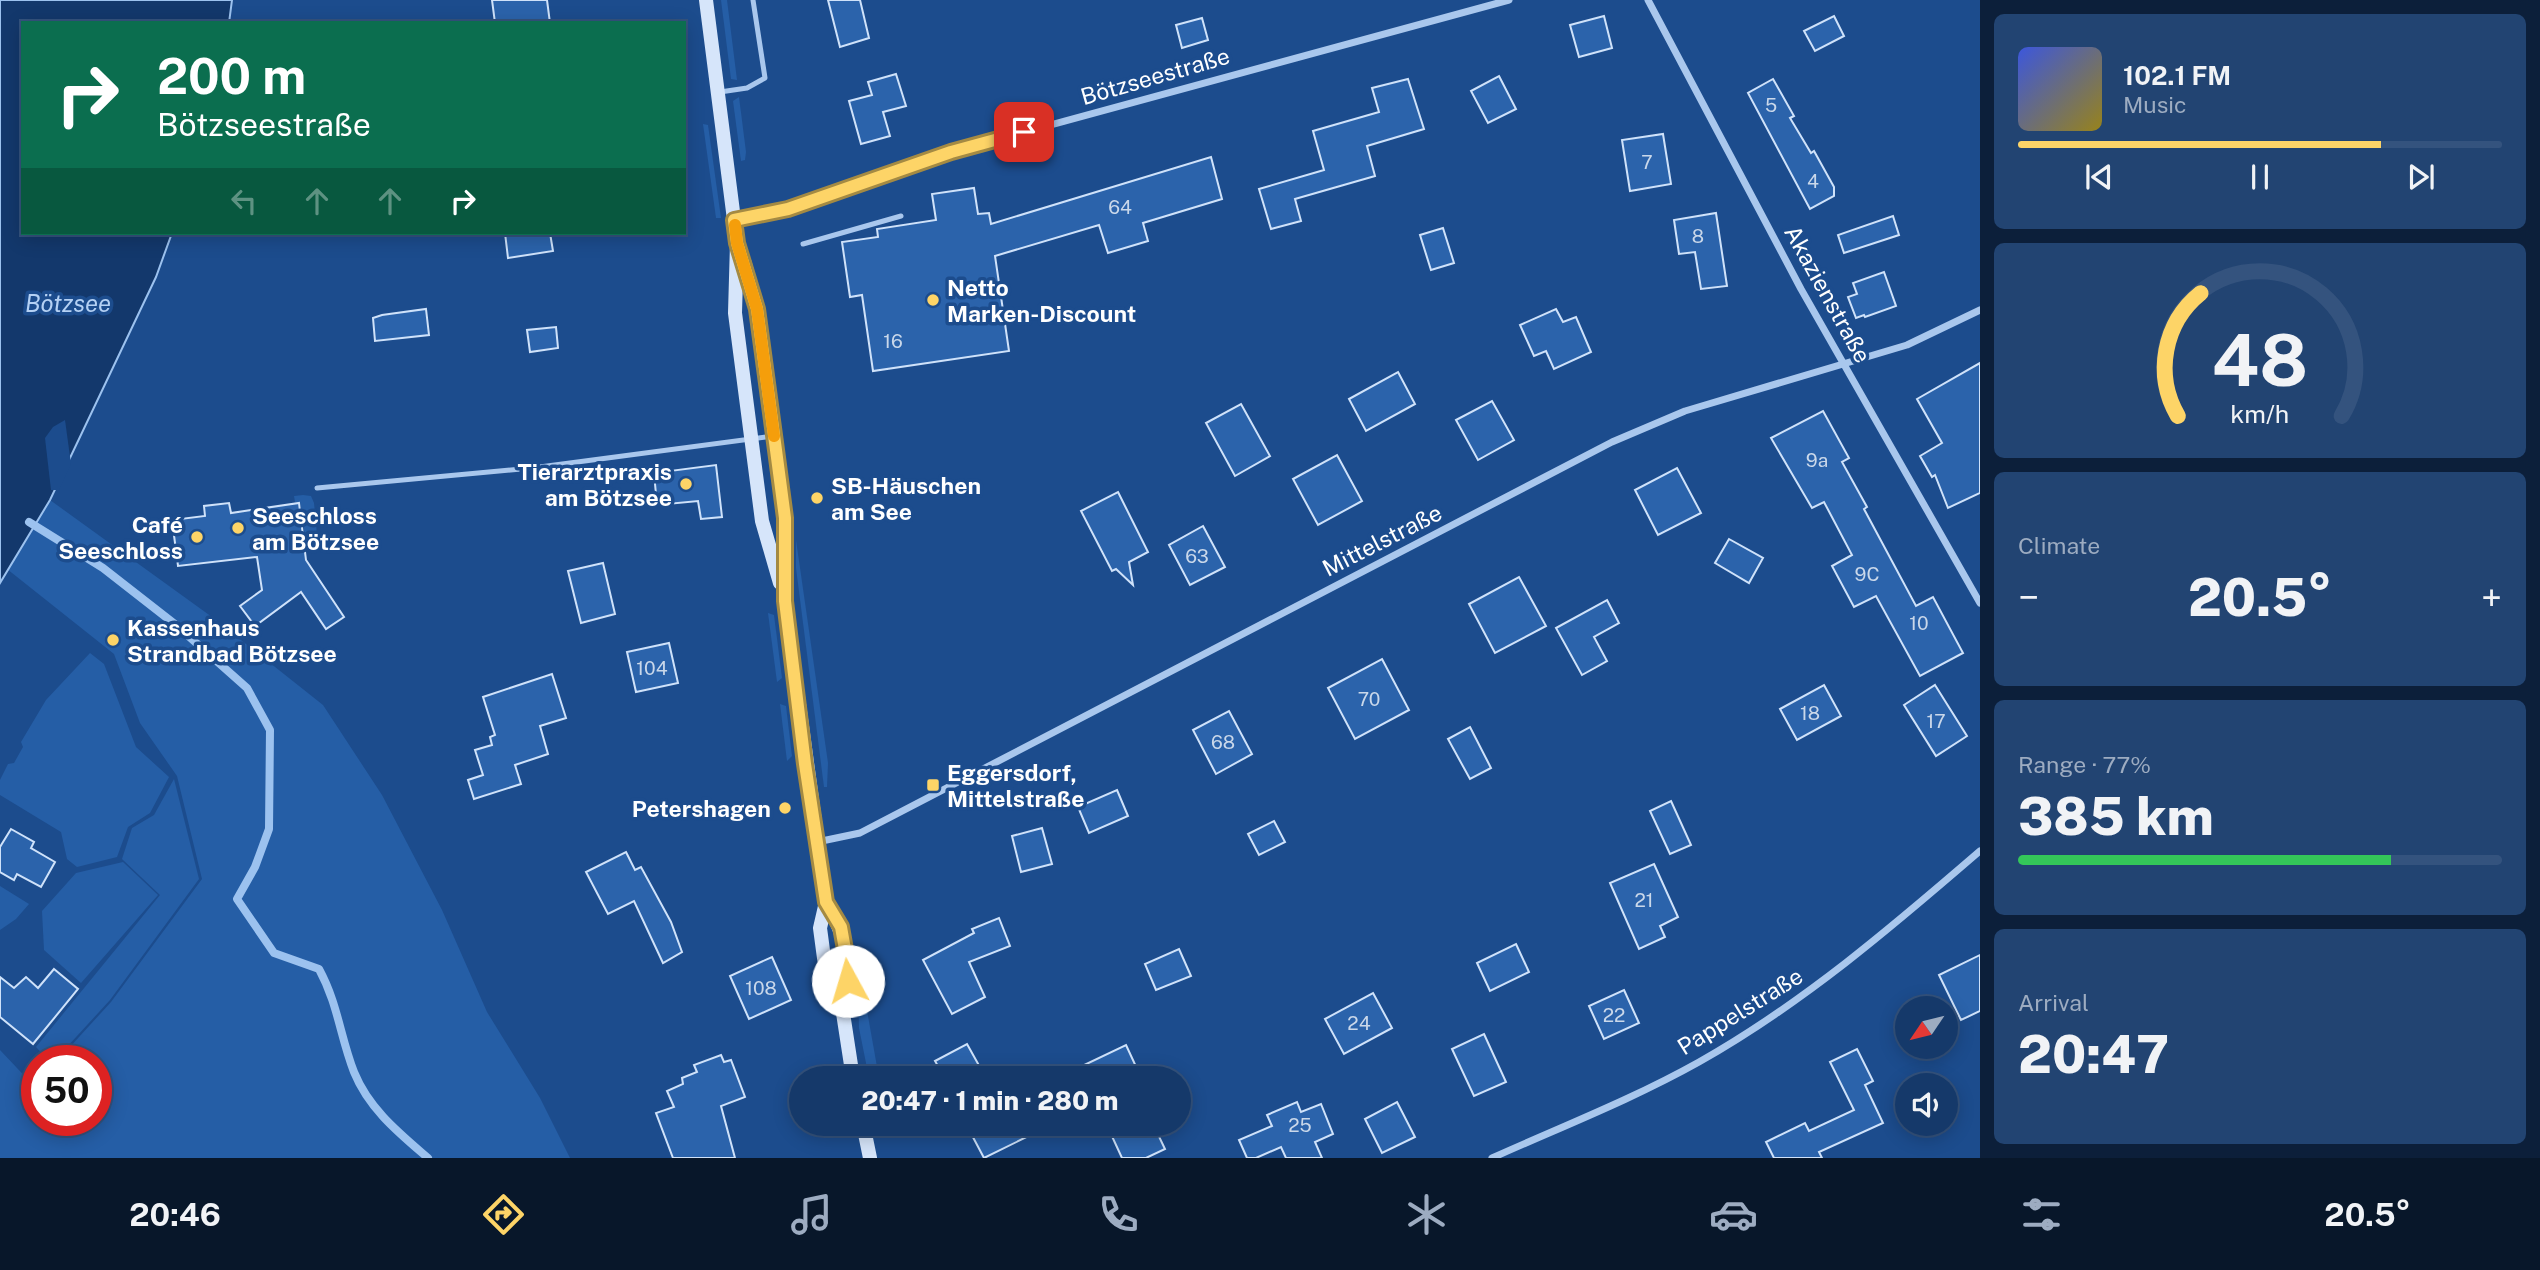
<!DOCTYPE html>
<meta charset="utf-8">
<style>
:root{--surface:#15396a;--page:#224472;--text:#f1f3f6;--muted:#9dacc1;--line:#34537e;--accent:#fdd467}
body{margin:0;font-family:"Public Sans",sans-serif;background:var(--page);color:var(--text);height:100vh;display:flex;flex-direction:column;font-size:26px;white-space:nowrap}
*{box-sizing:border-box;margin:0}
p{font-size:23px;color:var(--muted)}
.icon{flex:none;width:38px;height:38px;fill:none;stroke:currentColor;stroke-width:2;stroke-linecap:round;stroke-linejoin:round}
.map{position:relative;flex:1;overflow:hidden}
.sheet{display:flex;flex-direction:column;gap:14px;padding:14px;background:#0c1f3a;width:560px}
.sheet>*{flex:none}
.hud{position:absolute;left:21px;top:21px;width:665px;height:214px;border-radius:0px;box-shadow:0 4px 18px #0003,0 0 0 2px var(--line);background:#0b6e4f;color:#fff;overflow:hidden}
.needle{width:46px;rotate:235deg}
.fabs{position:absolute;left:1895px;top:996px;display:grid;gap:14px}
.fabs a{display:grid;place-items:center;width:63px;height:63px;border-radius:50%;background:var(--surface);box-shadow:0 4px 18px #0003,0 0 0 2px var(--line);font-size:35px}
.speed{position:absolute;left:21px;top:1045px;display:flex;gap:14px;font-size:35px;font-weight:700;text-align:center}
.speed>*{display:grid;place-content:center;width:91px;height:91px;border-radius:50%;background:var(--surface);box-shadow:0 4px 18px #0003,0 0 0 2px var(--line);line-height:1}
.speed .limit{border:10px solid #d22;background:#fff;color:#111}
.pin{position:absolute;display:grid;place-items:center;width:60px;height:60px;color:#fff;margin:-30px;border-radius:14px;box-shadow:0 4px 10px #0006}
.me{position:absolute;width:77px;margin:-38px;rotate:354deg;stroke-linejoin:round;filter:drop-shadow(0 0 5px #0008)}
.turn{display:flex;align-items:center;gap:24px;height:147px;padding:0 21px;font-size:32px}
.turn .icon{width:91px;height:91px;stroke-width:2.5}
.turn b{display:block;font-size:49px;line-height:60px}
.lanes{display:flex;align-items:center;height:66px;padding:0 21px;background:#0003;justify-content:center;gap:35px;direction:ltr}
.lanes .off{opacity:.35}
.big{font-size:52px;font-weight:800;line-height:1.1}
.sheet .widget{flex:1;display:flex;flex-direction:column;justify-content:center;gap:10px;min-width:0;padding:0 24px;border-radius:10px;background:var(--page)}
.sheet .dial{align-items:center;gap:0}
.dial svg{height:182px;overflow:visible;fill:none;stroke:var(--line);stroke-width:7;stroke-linecap:round;text-anchor:middle}
.dial text{fill:var(--text);stroke:none}
.song{display:flex;align-items:center;gap:21px}
.cover{width:84px;height:84px;border-radius:10px;background:linear-gradient(135deg,hsl(230 70% 55%),hsl(50 70% 35%))}
.played{height:7px;border-radius:4px;background:linear-gradient(90deg,var(--accent) 75%,var(--line) 75%)}
.keys{display:flex;justify-content:space-around;direction:ltr}
.heat{display:flex;justify-content:space-between;align-items:center;font-size:38px;direction:ltr}
.charge{height:10px;border-radius:5px;background:linear-gradient(90deg,#34c759 77%,var(--line) 0)}
.trip{position:absolute;left:789px;top:1066px;width:402px;height:70px;border-radius:35px;background:var(--surface);box-shadow:0 4px 18px #0003,0 0 0 2px var(--line);font-weight:800;line-height:70px;text-align:center}
.dock{display:flex;height:112px;justify-content:space-around;align-items:center;background:#08172a;color:var(--muted)}
.dock .icon{width:49px;height:49px}
.dock .current{color:var(--accent)}
.dock b{font-size:32px;color:var(--text)}
main{display:flex;flex:1;min-height:0}
.map>svg:first-child{display:block}
.green{fill:#255ea6}
.water{fill:#13386c;stroke:#9cc2ef;stroke-width:2}
.pier{fill:#1c4c8d}
.lines{fill:none;stroke-linecap:round;stroke-linejoin:round}
.stream{stroke:#9cc2ef;stroke-width:8}
.building{fill:#2b63ab;stroke:#cfe2fa;stroke-width:2}
.service{stroke:#a9c7ed;stroke-width:5}
.minor{stroke:#a9c7ed;stroke-width:7}
.secondary{stroke:#d6e5fa;stroke-width:14}
.route-casing{stroke:#a48a43;stroke-width:18}
.route{stroke:#fdd467;stroke-width:12}
.slow{stroke:#f59e0b;stroke-width:12}
.poi-dot{fill:#fdd467;stroke:#1c4c8d;stroke-width:2.5}
.labels{text-anchor:middle;dominant-baseline:central;stroke-width:7;stroke-linejoin:round;paint-order:stroke}
.number-label{font-size:19px;fill:#cad8ea}
.street-label{font-size:23px;fill:#fff;stroke:#1c4c8d}
.poi-label{font-size:23px;font-weight:bold;fill:#fff;stroke:#1c4c8d;text-anchor:start}
.water-label{font-size:24px;font-style:italic;fill:#b5d1f4;stroke:#1c4c8d}
</style>
<main>
<div class="map">
<svg width="1980" height="1158" viewBox="0 0 1980 1158">
<rect width="100%" height="100%" fill="#1c4c8d"/>
<g class="green">
<path d="M721 0H727L737 80 731 79Z"/>
<path d="M739 97 746 152 745 160 741 161 733 101Z"/>
<path d="M703 124 708 125 721 218H716Z"/>
<path d="M303 495 311 496 314 503 318 545 313 550 307 551 300 502H295L294 496Z"/>
<path d="M50 500 212 617 323 705 382 795 442 910 487 1012 540 1098 570 1158H0V1050L34 1086 37 1083V1120H96V1060H58L111 1002 202 879 177 776 140 723 114 654 7 569Z"/>
<path d="M796 540 828 763 827 787H824L796 568Z"/>
<path d="M768 613 774 615 782 678 777 682Z"/>
<path d="M90 653 104 664 136 747 169 777 150 813 128 827 117 857 77 867 67 859 61 832 0 795V780L8 764 14 763 23 747 21 742 46 700Z"/>
<path d="M780 704 786 706 792 756 787 761Z"/>
<path d="M174 779 199 879 110 1000 55 1060H48L36 1047 160 895 122 859 132 828 154 815Z"/>
<path d="M123 862 158 895 81 983 44 950 42 911 76 873Z"/>
<path d="M0 886 29 904 16 919 0 930Z"/>
<path d="M863 988 879 1078H869L859 1028 858 989Z"/>
</g>
<path class="water" d="M0 0H232L229 23H23V233H172L156 277 50 500 0 583Z"/>
<path class="pier" d="M65 420 71 464 59 490H51L45 438 53 427Z"/>
<g class="lines">
<path class="stream" d="M29 522 103 568 176 625 247 688 270 730 269 829 255 867 237 899 274 953 319 969C338 1004 340 1036 354 1072 369 1109 399 1133 428 1158"/>
</g>
<g class="building">
<path d="M492 0H547L550 23H495Z"/>
<path d="M828 0H860L869 38 840 47Z"/>
<path d="M1604 16 1612 48 1579 57 1570 25Z"/>
<path d="M1834 16 1844 36 1815 51 1804 31Z"/>
<path d="M1202 18 1208 40 1182 48 1176 25Z"/>
<path d="M896 74 906 106 883 112 890 136 861 144 849 101 872 95 868 82Z"/>
<path d="M1499 76 1516 109 1488 123 1471 91Z"/>
<path d="M1408 79 1424 129 1367 146 1375 176 1295 199 1301 221 1271 229 1259 189 1324 170 1313 131 1379 112 1372 88Z"/>
<path d="M1773 79 1794 116 1790 118 1811 153 1814 151 1834 187V196L1810 209 1748 93Z"/>
<path d="M1663 134 1671 184 1630 191 1622 140Z"/>
<path d="M1211 157 1222 199 1143 223 1148 241 1108 253 1099 225 995 256 1009 351 873 371 862 295 850 297 842 242 878 237 877 229 936 220 932 194 974 188 978 214 989 213 991 224Z"/>
<path d="M1716 213 1727 286 1701 289 1695 252 1679 254 1674 220Z"/>
<path d="M1893 216 1899 235 1844 253 1838 235Z"/>
<path d="M1443 228 1454 263 1431 270 1420 235Z"/>
<path d="M505 233H550L553 251 508 258Z"/>
<path d="M1884 272 1896 306 1865 317 1864 315 1856 318 1848 297 1857 294 1853 283Z"/>
<path d="M426 309 429 335 375 341 373 318 382 315Z"/>
<path d="M1556 309 1563 322 1576 317 1591 352 1554 369 1546 351 1534 356 1520 325Z"/>
<path d="M556 327 558 348 530 352 527 330Z"/>
<path d="M1980 363V493L1948 508 1935 475 1932 477 1920 456 1942 443 1917 399Z"/>
<path d="M1398 372 1415 404 1366 431 1349 399Z"/>
<path d="M1492 401 1514 440 1478 460 1456 420Z"/>
<path d="M1241 404 1270 456 1235 476 1206 423Z"/>
<path d="M1823 411 1849 458 1842 462 1867 507 1864 509 1916 606 1933 597 1963 653 1920 676 1876 596 1854 607 1832 566 1852 555 1824 502 1812 508 1771 438Z"/>
<path d="M1337 455 1362 501 1318 525 1293 479Z"/>
<path d="M716 465 722 517 701 519 698 501 657 505 654 473Z"/>
<path d="M1677 468 1701 513 1658 535 1635 490Z"/>
<path d="M1118 492 1148 552 1129 562 1133 585 1116 569 1112 571 1081 511Z"/>
<path d="M229 503 231 513 299 503 306 560 344 617 326 629 301 592 255 626 240 606 262 590 257 557 178 566 172 520 205 516 204 506Z"/>
<path d="M1203 526 1225 567 1190 585 1169 545Z"/>
<path d="M1729 539 1763 558 1749 583 1715 563Z"/>
<path d="M603 563 615 614 581 623 568 571Z"/>
<path d="M1519 577 1546 626 1495 653 1469 604Z"/>
<path d="M1607 600 1619 623 1594 637 1607 661 1582 675 1556 628Z"/>
<path d="M669 643 678 683 636 692 627 652Z"/>
<path d="M1382 659 1409 710 1355 739 1328 688Z"/>
<path d="M552 674 566 718 540 726 548 754 515 765 521 784 474 799 468 780 483 775 475 750 492 745 490 737 495 735 483 697Z"/>
<path d="M1824 685 1841 716 1797 740 1780 709Z"/>
<path d="M1935 685 1967 736 1936 756 1904 705Z"/>
<path d="M1229 711 1252 754 1216 774 1193 730Z"/>
<path d="M1470 727 1491 768 1470 779 1448 739Z"/>
<path d="M1117 790 1128 816 1089 833 1078 807Z"/>
<path d="M1671 801 1691 845 1670 854 1650 811Z"/>
<path d="M1274 821 1285 842 1259 855 1248 834Z"/>
<path d="M1042 828 1052 864 1021 872 1012 836Z"/>
<path d="M11 829 34 842 31 848 55 862 41 887 17 874 14 880 0 872V847Z"/>
<path d="M626 852 635 870 641 867 671 922 682 952 663 963 634 901 608 914 586 872Z"/>
<path d="M1654 864 1678 917 1660 926 1665 937 1639 949 1610 883Z"/>
<path d="M999 918 1010 946 969 962 985 997 952 1014 923 960 974 933 972 929Z"/>
<path d="M1516 944 1529 972 1490 991 1477 963Z"/>
<path d="M1179 949 1191 976 1156 990 1145 964Z"/>
<path d="M1980 955V1011L1961 1020 1939 975Z"/>
<path d="M772 957 791 1000 749 1019 730 976Z"/>
<path d="M54 969 78 989 33 1044 0 1017V977L14 988 26 977 38 988Z"/>
<path d="M1624 990 1639 1023 1604 1039 1589 1006Z"/>
<path d="M1373 993 1392 1028 1344 1054 1325 1019Z"/>
<path d="M1484 1034 1506 1082 1474 1096 1452 1049Z"/>
<path d="M967 1044 986 1078H945L935 1061Z"/>
<path d="M1126 1045 1139 1073 1129 1078H1057Z"/>
<path d="M1857 1049 1873 1081 1865 1085 1883 1123 1819 1152 1822 1158H1774L1766 1142 1805 1123 1809 1131 1854 1110 1830 1062Z"/>
<path d="M721 1055 724 1062 731 1060 745 1097 721 1106 735 1158H673L656 1113 674 1107 667 1091 683 1084 682 1078 697 1072 694 1065Z"/>
<path d="M1297 1102 1301 1112 1321 1104 1333 1134 1315 1142 1322 1158H1286L1281 1147 1256 1158H1247L1239 1140 1272 1126 1267 1115Z"/>
<path d="M1397 1102 1415 1137 1382 1153 1365 1119Z"/>
<path d="M966 1124H1053L984 1158Z"/>
<path d="M1127 1124H1153L1165 1149 1146 1158H1122L1110 1132Z"/>
</g>
<g class="lines">
<g class="service">
<path d="M720 92 747 88 765 78 753 0"/>
<path d="M803 244 901 216"/>
<path d="M317 488 532 468 773 436"/>
</g>
<g class="minor">
<path d="M1648 0 1801 289 1980 603"/>
<path d="M734 221 788 209 951 152 1509 0"/>
<path d="M817 842 860 833 1612 442 1685 411 1907 345 1980 310"/>
<path d="M1492 1158C1561 1127 1633 1099 1699 1062 1802 1004 1892 927 1980 851"/>
</g>
<g class="secondary">
<path d="M706 0 737 243 735 313 762 521 780 583"/>
<path d="M737 243 745 264 757 309 776 450 785 518V601L826 902 820 928 824 958 829 985 843 1013 853 1078"/>
<path d="M826 902C850 943 851 967 843 1013"/>
<path d="M863 1124 870 1158"/>
</g>
</g>
<g class="lines">
<g class="route-casing">
<path id="route" d="M848 981 846 955 841 927 826 902 805 764 785 601V518L776 450 757 309 737 243 734 220 788 209 951 152 1024 132"/>
</g>
<use href="#route" class="route"/>
<path class="slow" d="M735 225 737 243 757 309 774 436"/>
</g>
<g class="poi-dot">
<circle cx="933" cy="300" r="7"/>
<circle cx="686" cy="484" r="7"/>
<circle cx="817" cy="498" r="7"/>
<circle cx="238" cy="528" r="7"/>
<circle cx="197" cy="537" r="7"/>
<circle cx="113" cy="640" r="7"/>
<rect x="926" y="778" width="14" height="14" rx="3.5"/>
<circle cx="785" cy="808" r="7"/>
</g>
<g class="labels">
<g class="number-label">
<text x="1771" y="105">5</text>
<text x="1647" y="162">7</text>
<text x="1813" y="181">4</text>
<text x="1120" y="207">64</text>
<text x="1698" y="236">8</text>
<text x="893" y="341">16</text>
<text x="1817" y="460">9a</text>
<text x="1197" y="556">63</text>
<text x="1867" y="574">9C</text>
<text x="1919" y="623">10</text>
<text x="652" y="668">104</text>
<text x="1369" y="699">70</text>
<text x="1810" y="713">18</text>
<text x="1936" y="721">17</text>
<text x="1223" y="742">68</text>
<text x="1644" y="900">21</text>
<text x="761" y="988">108</text>
<text x="1614" y="1015">22</text>
<text x="1359" y="1023">24</text>
<text x="1300" y="1125">25</text>
</g>
<g class="street-label">
<text transform="translate(1155 76) rotate(-16)">Bötzseestraße</text>
<text transform="translate(1828 294) rotate(61)">Akazienstraße</text>
<text transform="translate(1382 540) rotate(-27)">Mittelstraße</text>
<text transform="translate(1740 1011) rotate(-32)">Pappelstraße</text>
</g>
<g class="poi-label">
<text x="947" y="287">Netto<tspan x="947" dy="26">Marken-Discount</tspan></text>
<text x="672" y="471" text-anchor="end">Tierarztpraxis<tspan x="672" dy="26">am Bötzsee</tspan></text>
<text x="831" y="485">SB-Häuschen<tspan x="831" dy="26">am See</tspan></text>
<text x="252" y="515">Seeschloss<tspan x="252" dy="26">am Bötzsee</tspan></text>
<text x="183" y="524" text-anchor="end">Café<tspan x="183" dy="26">Seeschloss</tspan></text>
<text x="127" y="627">Kassenhaus<tspan x="127" dy="26">Strandbad Bötzsee</tspan></text>
<text x="947" y="772">Eggersdorf,<tspan x="947" dy="26">Mittelstraße</tspan></text>
<text x="771" y="808" text-anchor="end">Petershagen</text>
</g>
<g class="water-label">
<text x="68" y="303">Bötzsee</text>
</g>
</g>
</svg>
<div class="fabs">
<a><svg class="needle" viewBox="-14 -14 28 28"><path d="M0-13l5 13h-10z" fill="#e53935"/><path d="M0 13l5-13h-10z" fill="#9dacc1"/></svg></a>
<a><svg class="icon" aria-label="sound" viewBox="0 0 24 24"><path d="M4 9h4l5-4v14l-5-4H4zM17 9q2 3 0 6"/></svg></a>
</div>
<div class="speed"><div class="limit">50</div></div>
<div class="pin" style="left:1024px;top:132px;background:#d93025"><svg class="icon" aria-label="arrive" viewBox="0 0 24 24"><path d="M6 21V4h12l-3 4 3 4H6"/></svg></div>
<svg class="me" style="left:848px;top:981px" viewBox="-20 -20 40 40"><circle r="19" fill="#fff"/><path d="M0-13L10 11 0 6-10 11z" fill="#fdd467"/></svg>
<div class="trip">20:47 · 1 min · 280 m</div>
<div class="hud">
<div class="turn"><svg class="icon" aria-label="right" viewBox="0 0 24 24"><path d="M7 20v-9h11M14 6l5 5-5 5"/></svg><div><b>200 m</b>Bötzseestraße</div></div>
<div class="lanes"><svg class="icon off" aria-label="left" viewBox="0 0 24 24"><path d="M17 20v-9H6M10 6l-5 5 5 5"/></svg><svg class="icon off" aria-label="ahead" viewBox="0 0 24 24"><path d="M12 20V5M6 11l6-6 6 6"/></svg><svg class="icon off" aria-label="ahead" viewBox="0 0 24 24"><path d="M12 20V5M6 11l6-6 6 6"/></svg><svg class="icon" aria-label="right" viewBox="0 0 24 24"><path d="M7 20v-9h11M14 6l5 5-5 5"/></svg></div>
</div>
</div>
<section class="sheet">
<div class="widget">
<div class="song"><i class="cover"></i><div><b>102.1 FM</b><p>Music</p></div></div>
<div class="played"></div>
<div class="keys"><svg class="icon" aria-label="previous" viewBox="0 0 24 24"><path d="M18 5L8 12l10 7zM5 5v14"/></svg><svg class="icon" aria-label="pause" viewBox="0 0 24 24"><path d="M8 5v14M16 5v14"/></svg><svg class="icon" aria-label="next" viewBox="0 0 24 24"><path d="M6 5l10 7-10 7zM19 5v14"/></svg></div>
</div>
<div class="widget dial"><svg viewBox="0 0 100 80">
<path d="M14 69A42 42 0 1 1 86 69"/>
<path d="M14 69A42 42 0 0 1 24 15" stroke="#fdd467"/>
<text x="50" y="56" font-size="32" font-weight="700">48</text>
<text x="50" y="72" font-size="11">km/h</text>
</svg></div>
<div class="widget"><p>Climate</p>
<div class="heat"><a>−</a><b class="big">20.5°</b><a>+</a></div>
</div>
<div class="widget"><p>Range · 77%</p><b class="big">385 km</b><div class="charge"></div></div>
<div class="widget"><p>Arrival</p><b class="big">20:47</b></div>
</section>
</main>
<nav class="dock">
<b>20:46</b>
<svg class="icon current" aria-label="directions" viewBox="0 0 24 24"><path d="M12 3l9 9-9 9-9-9zM9 14v-3h6M13 9l2 2-2 2"/></svg>
<svg class="icon" aria-label="music" viewBox="0 0 24 24"><path d="M9 18V5l10-2v13"/><circle cx="6" cy="18" r="3"/><circle cx="16" cy="16" r="3"/></svg>
<svg class="icon" aria-label="phone" viewBox="0 0 24 24"><path d="M5 4h4l2 5-3 2q2 4 5 5l2-3 5 2v4C11 20 4 13 5 4z"/></svg>
<svg class="icon" aria-label="climate" viewBox="0 0 24 24"><path d="M12 3v18M4 7l16 10M4 17L20 7"/></svg>
<svg class="icon" aria-label="car" viewBox="0 0 24 24"><path d="M5 17H2v-5l4-1 3-4h7l3 4 3 1v5h-3M9 17h6M6 11h13"/><circle cx="7" cy="17" r="2"/><circle cx="17" cy="17" r="2"/></svg>
<svg class="icon" aria-label="filters" viewBox="0 0 24 24"><path d="M4 7h16M4 17h16"/><circle cx="9" cy="7" r="2"/><circle cx="15" cy="17" r="2"/></svg>
<b>20.5°</b>
</nav>
